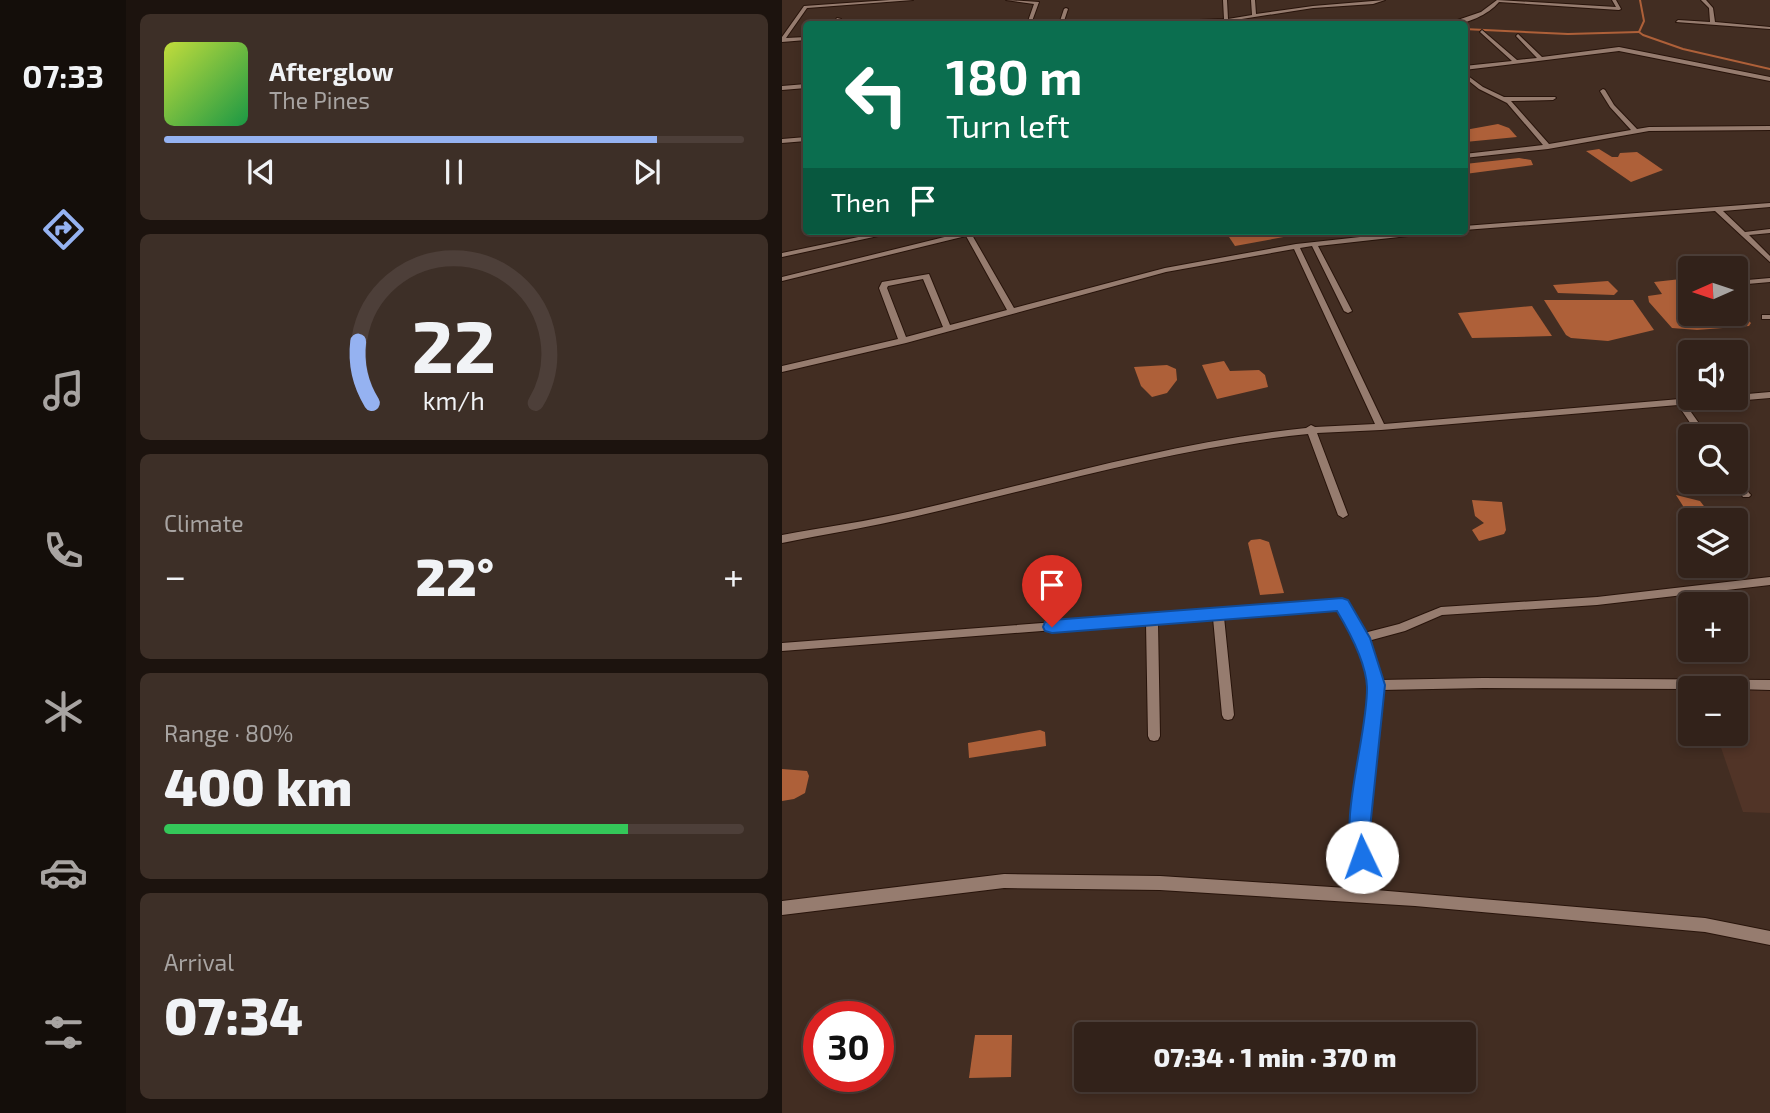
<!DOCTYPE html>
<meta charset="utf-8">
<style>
:root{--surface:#32221a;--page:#3d2f27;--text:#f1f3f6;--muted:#a8a4a2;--line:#4d3f39;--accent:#95b2f1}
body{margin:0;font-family:"Exo 2",sans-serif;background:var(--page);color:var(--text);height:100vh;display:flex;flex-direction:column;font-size:26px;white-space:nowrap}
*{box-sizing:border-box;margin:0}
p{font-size:23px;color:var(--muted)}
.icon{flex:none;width:38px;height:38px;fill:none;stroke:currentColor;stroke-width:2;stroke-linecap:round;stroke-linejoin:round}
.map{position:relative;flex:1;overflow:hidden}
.sheet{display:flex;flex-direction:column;gap:14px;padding:14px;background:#1c130e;width:656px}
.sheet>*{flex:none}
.top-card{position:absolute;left:21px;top:21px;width:665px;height:214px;border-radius:7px;box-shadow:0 4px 10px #0003,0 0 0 2px var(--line);background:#0b6e4f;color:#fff;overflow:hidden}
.needle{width:46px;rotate:267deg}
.tools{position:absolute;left:896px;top:256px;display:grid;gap:14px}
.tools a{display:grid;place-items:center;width:70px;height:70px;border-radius:7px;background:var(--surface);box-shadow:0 4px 10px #0003,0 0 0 2px var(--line);font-size:35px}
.speed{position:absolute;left:21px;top:1001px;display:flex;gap:14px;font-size:35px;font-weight:700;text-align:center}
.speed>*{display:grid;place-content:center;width:91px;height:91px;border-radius:50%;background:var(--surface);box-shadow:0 4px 10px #0003,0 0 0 2px var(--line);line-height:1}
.speed .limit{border:10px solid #d22;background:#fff;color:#111}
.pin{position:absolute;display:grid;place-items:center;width:60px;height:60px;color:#fff;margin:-72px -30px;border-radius:50% 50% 50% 0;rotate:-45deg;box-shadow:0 0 7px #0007}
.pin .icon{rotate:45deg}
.me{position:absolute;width:77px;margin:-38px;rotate:357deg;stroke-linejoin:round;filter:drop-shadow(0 0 5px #0008)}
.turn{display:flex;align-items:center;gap:24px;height:147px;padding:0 28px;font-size:32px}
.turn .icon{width:91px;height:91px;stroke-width:2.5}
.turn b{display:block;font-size:49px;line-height:60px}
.then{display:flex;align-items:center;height:66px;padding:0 28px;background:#0003;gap:14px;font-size:26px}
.big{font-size:52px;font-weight:800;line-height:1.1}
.sheet .widget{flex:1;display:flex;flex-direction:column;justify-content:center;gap:10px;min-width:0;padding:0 24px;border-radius:10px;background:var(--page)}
.sheet .dial{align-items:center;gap:0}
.dial svg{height:182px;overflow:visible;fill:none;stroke:var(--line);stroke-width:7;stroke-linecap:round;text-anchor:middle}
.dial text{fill:var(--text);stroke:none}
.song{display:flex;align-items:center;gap:21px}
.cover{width:84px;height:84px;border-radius:10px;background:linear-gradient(135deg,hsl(70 70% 55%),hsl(140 70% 35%))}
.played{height:7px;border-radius:4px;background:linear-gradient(90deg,var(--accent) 85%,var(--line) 85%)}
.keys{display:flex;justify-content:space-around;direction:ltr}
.heat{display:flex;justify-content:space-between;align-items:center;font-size:38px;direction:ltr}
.charge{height:10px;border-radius:5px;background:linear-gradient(90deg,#34c759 80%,var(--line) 0)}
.trip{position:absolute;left:292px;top:1022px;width:402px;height:70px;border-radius:7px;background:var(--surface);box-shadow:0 4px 10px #0003,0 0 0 2px var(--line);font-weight:800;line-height:70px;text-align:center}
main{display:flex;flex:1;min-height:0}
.tabs{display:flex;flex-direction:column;width:126px;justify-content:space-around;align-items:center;background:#140e0a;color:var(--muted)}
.tabs .icon{width:49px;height:49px}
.tabs .selected{color:var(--accent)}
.tabs b{font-size:32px;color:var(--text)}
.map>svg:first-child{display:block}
.built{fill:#513427}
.water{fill:#ae6039}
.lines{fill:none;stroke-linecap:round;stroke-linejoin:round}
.stream{stroke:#ae6039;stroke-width:2}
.minor-casing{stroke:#28140b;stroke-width:2}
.minor{fill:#967c6f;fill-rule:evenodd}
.route{fill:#1a73e8;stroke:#114b97;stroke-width:2}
</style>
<main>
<nav class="tabs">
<b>07:33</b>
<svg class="icon selected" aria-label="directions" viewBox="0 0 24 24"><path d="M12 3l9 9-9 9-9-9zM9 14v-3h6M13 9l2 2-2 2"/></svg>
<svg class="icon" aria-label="music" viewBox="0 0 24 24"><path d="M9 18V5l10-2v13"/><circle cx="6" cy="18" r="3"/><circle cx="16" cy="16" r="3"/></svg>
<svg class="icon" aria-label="phone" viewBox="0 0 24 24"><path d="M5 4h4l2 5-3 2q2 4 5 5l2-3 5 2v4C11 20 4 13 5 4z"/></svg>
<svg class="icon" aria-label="climate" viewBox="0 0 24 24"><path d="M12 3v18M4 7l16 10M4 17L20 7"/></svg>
<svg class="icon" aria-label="car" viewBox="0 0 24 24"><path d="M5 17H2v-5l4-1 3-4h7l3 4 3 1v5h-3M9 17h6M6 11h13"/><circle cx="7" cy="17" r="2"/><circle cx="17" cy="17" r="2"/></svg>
<svg class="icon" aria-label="filters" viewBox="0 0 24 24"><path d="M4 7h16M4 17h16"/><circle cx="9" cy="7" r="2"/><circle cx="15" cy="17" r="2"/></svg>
</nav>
<section class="sheet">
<div class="widget">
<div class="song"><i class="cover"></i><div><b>Afterglow</b><p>The Pines</p></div></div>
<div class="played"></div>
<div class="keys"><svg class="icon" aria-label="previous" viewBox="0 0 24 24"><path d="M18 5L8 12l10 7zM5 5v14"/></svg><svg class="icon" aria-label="pause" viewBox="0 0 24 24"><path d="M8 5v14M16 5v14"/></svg><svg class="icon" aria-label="next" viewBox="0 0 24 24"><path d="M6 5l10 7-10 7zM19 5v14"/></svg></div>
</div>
<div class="widget dial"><svg viewBox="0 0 100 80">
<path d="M14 69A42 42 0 1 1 86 69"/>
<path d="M14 69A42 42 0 0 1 8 42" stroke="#95b2f1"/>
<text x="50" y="56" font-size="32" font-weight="700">22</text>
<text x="50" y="72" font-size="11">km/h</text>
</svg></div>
<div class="widget"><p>Climate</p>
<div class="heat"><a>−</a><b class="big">22°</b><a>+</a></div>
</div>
<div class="widget"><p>Range · 80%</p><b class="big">400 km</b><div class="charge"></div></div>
<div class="widget"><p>Arrival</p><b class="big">07:34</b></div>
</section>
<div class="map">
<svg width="988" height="1113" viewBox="0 0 988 1113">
<rect width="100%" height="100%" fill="#422d22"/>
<path class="built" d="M954 689 988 690V813L961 812 934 733H954Z"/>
<g class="water">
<path d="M716 124 727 128 735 137 683 142V130Z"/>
<path d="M817 149 830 157H836L838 153 855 152 881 170 849 182 804 151Z"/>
<path d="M737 158 749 160 751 165 683 174V164Z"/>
<path d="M443 231H505L507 236 453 246Z"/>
<path d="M908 278V313H954V309L969 323 967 326 915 330 890 328 867 302 866 296 880 294 872 282Z"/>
<path d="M826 281 836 291 832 295 776 293 771 285Z"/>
<path d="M762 300H851L872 330 826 341 789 338 784 335Z"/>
<path d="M750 306 770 336 690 338 676 313Z"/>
<path d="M442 361 448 371 477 370 483 375 486 387 435 399 420 365Z"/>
<path d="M385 365 394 369 395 380 385 393 370 397 359 386 352 367Z"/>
<path d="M894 495 918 501 932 519 910 520Z"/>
<path d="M690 500 720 502 724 530 722 534 697 541 690 530 702 523 693 516Z"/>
<path d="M478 539 487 542 502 593 478 595 466 543 469 540Z"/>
<path d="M258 730 263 732 264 746 187 758 186 743Z"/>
<path d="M0 769 25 771 27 776 23 793 12 799 0 801Z"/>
<path d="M193 1035H230L229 1077 187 1078Z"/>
</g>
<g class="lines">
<g class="stream">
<path d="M858 0 862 21 857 32 861 35 901 49 988 69"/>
<path d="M682 29 786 34 857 32"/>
</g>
<g class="minor-casing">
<g id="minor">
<path d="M108 0H131L25 8 4 38 24 37V40L0 42V37L22 6Z"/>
<path d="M224 0 257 2 249 24H245L252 4Z"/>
<path d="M441 0H445L446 19 470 15 469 0H473L474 14 531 6 603 0 591 4 531 8 434 23 340 24 342 23 442 19Z"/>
<path d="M715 0 834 7 830 0H834L839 9 837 10 717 2C705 16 681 26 664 24L699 12Z"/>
<path d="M919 0H924L931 8 933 22 988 27V29L894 22 896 20 928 22 927 8Z"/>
<path d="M284 8 286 9 281 24H277L282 9Z"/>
<path d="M55 18 59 19 55 24H51Z"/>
<path d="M700 30 735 60 755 58 734 36 736 34 760 57 837 47 988 77V81L837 51 682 70V66L730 61 698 32Z"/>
<path d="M682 73 701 87 722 97H773L774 98 771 100 729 101 767 144 849 130 828 107 818 91 821 89 823 90 832 105 855 129 867 127 988 126V130L867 131 766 149 682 158V154L761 145 725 103 697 89 682 77Z"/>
<path d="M24 84V88L0 90V86Z"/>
<path d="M24 137V141L0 143V139Z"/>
<path d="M988 203V207L941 211 963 232 988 229V233L967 235 988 256V262L933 211 682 230V226Z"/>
<path d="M105 231H119L0 257V253Z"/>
<path d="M187 231H200L190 235 232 308 383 268 514 244 633 231H657L653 233 536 246 570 311 566 313 562 311 530 246 518 248 602 424 898 399 954 397V395L988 392V398L904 405 926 436H917L896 405 599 430 535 433 566 515 561 518 556 515 526 434C392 447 262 487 131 517 88 527 44 534 0 543V535C43 527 87 521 130 511 261 481 390 442 524 428L529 425 533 427 593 424 512 249 384 272 124 343 0 372V366L116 339 97 288 100 282 147 274 168 325 225 310 184 236 0 281V277ZM141 279 161 327 124 337 105 288 106 286Z"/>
<path d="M988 278V282L954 285V281Z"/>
<rect x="980" y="315" width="8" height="4"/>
<path d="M954 477 957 478 967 493 969 495 967 497H961L951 482 954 481Z"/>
<path d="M988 577V585L815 605 660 615 623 631 586 641 598 680 701 678 988 680V690L954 689V688H908V689L701 688 599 690 584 838 594 890 923 918 988 931V945L923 932 633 906 378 890 222 888 0 915V901L222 874 378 876 580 889 570 838 588 685 573 638 557 608 442 617 452 715 450 719 446 720 442 719 440 715 431 618 376 622 378 736 376 740 372 741 368 740 366 736 364 623 0 651V643L560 600 564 601 582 633 617 624 659 607 815 597Z"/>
</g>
</g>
<use href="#minor" class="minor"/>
</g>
<path class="route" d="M560 598 566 600 588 638 603 685 587 838 591 857 588 864 580 867 573 864C555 823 586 734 585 687 584 663 567 631 555 611L270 633 263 631 261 627 263 622 270 620Z"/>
</svg>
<div class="tools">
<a><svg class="needle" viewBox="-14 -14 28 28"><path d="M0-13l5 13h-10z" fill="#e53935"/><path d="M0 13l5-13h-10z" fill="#a8a4a2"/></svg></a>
<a><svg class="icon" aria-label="sound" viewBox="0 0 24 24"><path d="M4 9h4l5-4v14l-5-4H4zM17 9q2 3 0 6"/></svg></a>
<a><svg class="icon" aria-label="search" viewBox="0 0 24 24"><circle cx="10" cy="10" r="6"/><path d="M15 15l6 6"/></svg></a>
<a><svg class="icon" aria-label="layers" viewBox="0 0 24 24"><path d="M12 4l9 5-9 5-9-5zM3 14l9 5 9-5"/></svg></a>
<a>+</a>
<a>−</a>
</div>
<div class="speed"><div class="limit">30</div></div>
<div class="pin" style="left:270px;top:627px;background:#d93025"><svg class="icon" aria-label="arrive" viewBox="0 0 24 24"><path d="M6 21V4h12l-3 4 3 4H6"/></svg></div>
<svg class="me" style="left:580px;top:857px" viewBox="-20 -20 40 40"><circle r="19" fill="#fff"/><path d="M0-13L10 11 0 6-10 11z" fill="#1a73e8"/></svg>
<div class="trip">07:34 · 1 min · 370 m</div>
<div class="top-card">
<div class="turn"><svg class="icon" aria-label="left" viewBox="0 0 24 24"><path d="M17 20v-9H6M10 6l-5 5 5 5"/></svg><div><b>180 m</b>Turn left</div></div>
<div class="then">Then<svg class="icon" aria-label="arrive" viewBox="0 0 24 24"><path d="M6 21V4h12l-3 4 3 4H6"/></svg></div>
</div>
</div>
</main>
